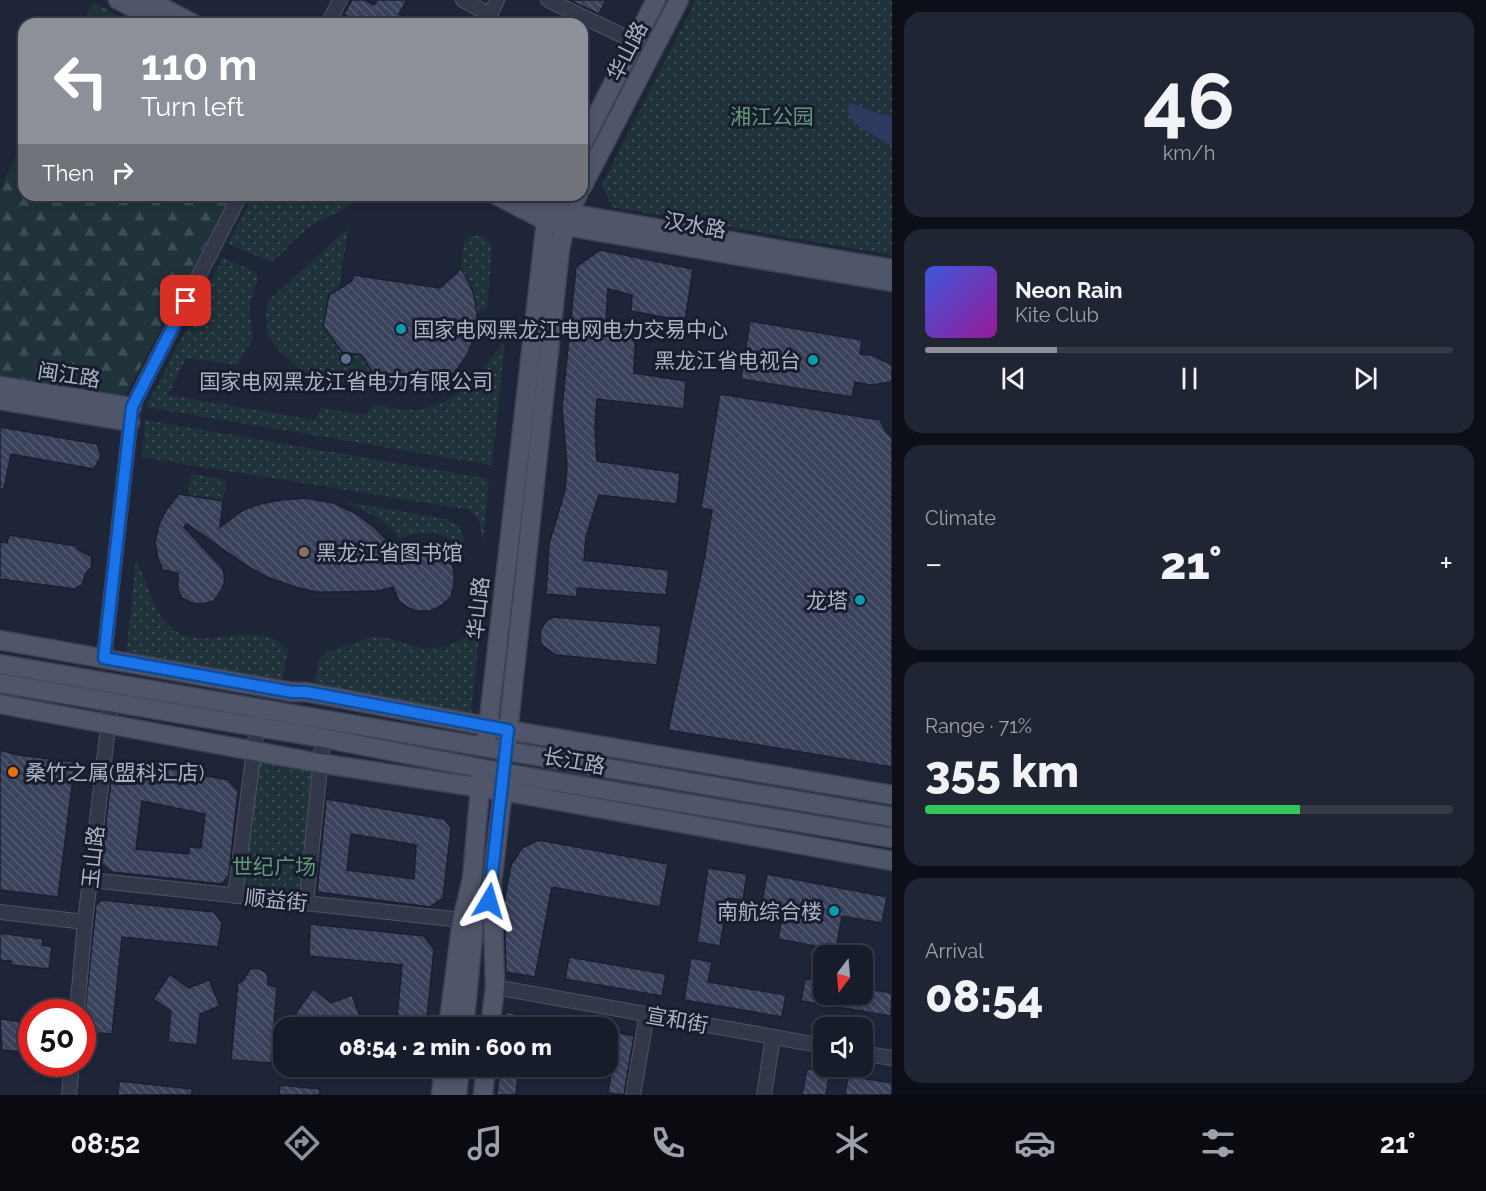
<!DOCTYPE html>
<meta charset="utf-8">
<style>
:root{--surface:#171c2b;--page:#202533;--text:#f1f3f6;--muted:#9ea1a9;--line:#363a47;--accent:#8c9099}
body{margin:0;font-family:Raleway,"Noto Sans SC",sans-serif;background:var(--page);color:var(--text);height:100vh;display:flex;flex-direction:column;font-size:22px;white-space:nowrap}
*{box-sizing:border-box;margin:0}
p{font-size:20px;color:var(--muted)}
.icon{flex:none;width:33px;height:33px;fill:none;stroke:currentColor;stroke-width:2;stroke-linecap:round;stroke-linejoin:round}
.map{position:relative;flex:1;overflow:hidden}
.drawer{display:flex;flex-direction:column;gap:12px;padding:12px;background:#0d0f18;width:594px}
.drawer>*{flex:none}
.banner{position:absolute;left:18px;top:18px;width:570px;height:183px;border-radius:18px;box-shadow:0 3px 9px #0003,0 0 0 2px var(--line);background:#8c9099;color:#fff;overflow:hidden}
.needle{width:39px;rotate:196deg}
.tools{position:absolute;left:813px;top:945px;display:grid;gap:12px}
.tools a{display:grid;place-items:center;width:60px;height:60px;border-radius:12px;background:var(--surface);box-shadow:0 3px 9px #0003,0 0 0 2px var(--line);font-size:30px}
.speed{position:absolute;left:18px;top:999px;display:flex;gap:12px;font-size:30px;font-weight:700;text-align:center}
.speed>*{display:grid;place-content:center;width:78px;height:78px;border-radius:50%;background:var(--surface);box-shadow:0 3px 9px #0003,0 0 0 2px var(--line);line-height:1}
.speed .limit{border:9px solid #d22;background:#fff;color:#111}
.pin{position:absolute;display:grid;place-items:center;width:51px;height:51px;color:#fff;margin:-26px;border-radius:12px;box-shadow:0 3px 9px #0006}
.me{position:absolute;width:66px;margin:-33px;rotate:7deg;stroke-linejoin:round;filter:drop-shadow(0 0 4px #0008)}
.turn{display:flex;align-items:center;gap:21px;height:126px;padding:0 24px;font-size:27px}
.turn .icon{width:78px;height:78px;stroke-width:2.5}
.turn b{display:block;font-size:42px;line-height:51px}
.then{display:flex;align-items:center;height:57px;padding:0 24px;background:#0003;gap:12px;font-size:22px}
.big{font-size:45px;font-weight:800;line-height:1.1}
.drawer .widget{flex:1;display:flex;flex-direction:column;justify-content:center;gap:9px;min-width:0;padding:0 21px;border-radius:18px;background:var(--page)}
.drawer .dial{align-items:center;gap:0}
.dial b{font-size:78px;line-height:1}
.song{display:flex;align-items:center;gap:18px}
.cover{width:72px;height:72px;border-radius:9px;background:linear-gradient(135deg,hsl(230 70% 55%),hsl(300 70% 35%))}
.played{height:6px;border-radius:3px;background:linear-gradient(90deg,var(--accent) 25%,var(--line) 25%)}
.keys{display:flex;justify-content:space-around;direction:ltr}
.heat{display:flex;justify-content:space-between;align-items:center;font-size:33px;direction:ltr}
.charge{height:9px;border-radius:4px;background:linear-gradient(90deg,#34c759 71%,var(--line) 0)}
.trip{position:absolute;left:273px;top:1017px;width:345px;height:60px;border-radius:18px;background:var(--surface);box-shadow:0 3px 9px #0003,0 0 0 2px var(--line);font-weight:800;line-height:60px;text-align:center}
.tab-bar{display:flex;height:96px;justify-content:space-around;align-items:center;background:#090b11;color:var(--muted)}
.tab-bar .icon{width:42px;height:42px}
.tab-bar .current{color:var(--accent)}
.tab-bar b{font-size:27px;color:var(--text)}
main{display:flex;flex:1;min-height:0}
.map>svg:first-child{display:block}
.grass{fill:url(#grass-dots)}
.forest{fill:url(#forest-firs)}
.water{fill:#2d395e}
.building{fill:url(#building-back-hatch);stroke:#1a1f30;stroke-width:1.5;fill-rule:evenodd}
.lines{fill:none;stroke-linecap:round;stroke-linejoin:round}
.minor-casing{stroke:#4d5264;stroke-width:16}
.major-casing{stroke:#3c4153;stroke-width:21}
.minor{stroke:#32384a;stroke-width:14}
.major{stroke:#50566a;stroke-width:18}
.route-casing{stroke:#114b97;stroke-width:15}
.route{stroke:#1a73e8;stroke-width:10}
.culture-dot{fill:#0f9aa8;stroke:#181d2e;stroke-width:2}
.service-dot{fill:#5c6f8a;stroke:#181d2e;stroke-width:2}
.education-dot{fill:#8d6e63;stroke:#181d2e;stroke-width:2}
.food-dot{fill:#e8710a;stroke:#181d2e;stroke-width:2}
.labels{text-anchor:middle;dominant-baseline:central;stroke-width:6;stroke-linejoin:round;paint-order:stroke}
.street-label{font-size:21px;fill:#acb2c6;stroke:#181d2e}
.park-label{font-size:21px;fill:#629979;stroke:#181d2e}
.poi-label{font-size:21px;fill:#acb2c6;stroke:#181d2e;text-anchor:start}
</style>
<main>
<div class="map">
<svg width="892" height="1095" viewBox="0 0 892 1095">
<defs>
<pattern id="grass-dots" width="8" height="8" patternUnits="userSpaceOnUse" patternTransform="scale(1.5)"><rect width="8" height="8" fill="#20333a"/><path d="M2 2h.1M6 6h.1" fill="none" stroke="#3e4e55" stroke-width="1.8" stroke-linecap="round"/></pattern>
<pattern id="forest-firs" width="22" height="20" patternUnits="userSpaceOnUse" patternTransform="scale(1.5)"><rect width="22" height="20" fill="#20333a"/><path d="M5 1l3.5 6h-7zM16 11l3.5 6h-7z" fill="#3e4e55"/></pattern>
<pattern id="building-back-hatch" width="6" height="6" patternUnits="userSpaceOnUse" patternTransform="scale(1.5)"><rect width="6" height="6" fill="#3a415a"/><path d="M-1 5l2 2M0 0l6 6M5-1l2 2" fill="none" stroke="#545a70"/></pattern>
</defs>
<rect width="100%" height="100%" fill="#1f2539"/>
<g class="grass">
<path d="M696 0H892V255L612 207 602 185Z"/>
<path d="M253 195H359C352 210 329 215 315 223 297 235 288 248 272 262L228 244Z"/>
<path d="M348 229 339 289 329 295 323 326 342 352 362 355C374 379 386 386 413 388L384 389 319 378 301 370 279 351 268 335 266 314 269 300Z"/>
<path d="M471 235 483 236 492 245 487 308 477 313C474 297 470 283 461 269L464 241Z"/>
<path d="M223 258 254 271 258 277 249 309 253 338 237 365 186 358 168 395 315 420 321 408 365 415 373 405C384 406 395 409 406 410 456 411 477 376 505 341L492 465 146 407Z"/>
<path d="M145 420 489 479 483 543 479 520 470 510 142 457Z"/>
<path d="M191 474 226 480 223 501 188 495Z"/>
<path d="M346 502 446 519C467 528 462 537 466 558 463 553 460 546 455 542 439 530 417 531 400 538L379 518Z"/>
<path d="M136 559C144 576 153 606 163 619 197 664 252 611 288 650L282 682 126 658Z"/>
<path d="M468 636 479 638 471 712 314 688 319 660 326 652 373 637 390 639 424 649 448 646Z"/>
<path d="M257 762 311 771 299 896 244 891Z"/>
</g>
<g class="forest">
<path d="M93 2 132 24H82Z"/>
<path d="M24 141V195H231L123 400 0 381V189Z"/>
</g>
<path class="water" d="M848 103C864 106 876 115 892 116V146C886 144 881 139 875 136 861 128 846 121 848 103Z"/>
<g class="building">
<path d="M352 0H365L374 5 377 0H407L399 14 417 24H362L344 14Z"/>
<path d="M569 0H606L599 14Z"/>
<path d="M600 250 693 269 685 321 631 311 632 295 608 289 606 320 636 324 634 373 686 381 684 409 597 399 595 427 597 461 680 473 677 504 599 495 586 537 584 560 669 570 666 595 577 588V597L546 594 549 544 565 490 567 465 562 407 576 267Z"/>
<path d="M461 269 467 278 474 295 477 313V331L467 355 458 368 446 380 429 386 396 387 379 378 370 369 362 355 342 352 323 326 329 295 352 281 353 275 440 288Z"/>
<path d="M750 321 862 340 860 354 872 355 892 365V382L871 385 855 382 852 397 741 379Z"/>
<path d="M720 394 880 420 885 430 892 438V767L668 730 705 555 712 510 701 508Z"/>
<path d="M0 427 97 444 101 456 94 469 11 454 4 489H0Z"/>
<path d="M179 494 223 501 220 527 243 510 260 504 281 500 305 498 333 503 355 513 374 527 400 553 410 548 422 547 438 550 446 555 452 562 454 574V584L451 597 441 606 430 611H417L409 608 399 601 393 587 378 591 338 592H316L295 587 267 577 247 566 187 524 184 527 223 569 225 580 222 589 214 601 202 604 192 603 182 598 178 590V573L163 570 158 559 155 542 159 524 166 510Z"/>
<path d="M9 535 76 546 77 549 90 556 92 560 91 568 86 573 82 585 75 589 0 579V542L7 543Z"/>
<path d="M553 617 661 626 657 665 556 655 542 645 540 638 541 629 546 621Z"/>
<path d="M0 750 18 755 75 762 58 897 0 890Z"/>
<path d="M119 759 228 780 238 791 229 875 222 884 112 872 101 863 113 764ZM142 801 205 814 201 848 189 847V854L136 849Z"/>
<path d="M326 799 444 819 451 828 443 898 430 907 317 892ZM351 834 416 845 414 879 347 870Z"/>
<path d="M539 840 668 864 660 907 552 887 535 977 506 972 504 903 511 865 522 848Z"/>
<path d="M708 868 747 874 743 900 728 898 720 946 697 942Z"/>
<path d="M767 874 887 897 882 923 842 916 836 950 778 939 784 906 762 901Z"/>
<path d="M102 900 214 912 222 923 218 947 122 937 112 1034 83 1032 96 905Z"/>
<path d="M310 924 424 936 434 949 426 1028H396L402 965 309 956Z"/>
<path d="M0 933 43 939 42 945 52 947 49 969 11 965V961L0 960Z"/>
<path d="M569 957 666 974 662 996 565 979Z"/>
<path d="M691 958 712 962 708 982 786 995 782 1017 684 1000Z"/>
<path d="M257 968 266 972 268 978V985L277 987 271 1063 231 1060 238 982H242L250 969Z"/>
<path d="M170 974 188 988 209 980 220 1006 200 1014 197 1045 168 1042 171 1011 153 999Z"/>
<path d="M805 979 824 982V994H862V988L892 993 891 1016 801 1001Z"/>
<path d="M313 989 331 1003 352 995 362 1022 347 1028H314L295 1014Z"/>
<path d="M506 1012 564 1023V1028H504Z"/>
<path d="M0 1019 32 1023V1053L2 1050Z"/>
<path d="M608 1031 634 1036 624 1095 608 1093 614 1056 608 1055Z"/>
<path d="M500 1066H519L516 1095H497Z"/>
<path d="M807 1069 830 1072 826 1095H802Z"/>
<path d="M848 1076 892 1083V1095H845Z"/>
<path d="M119 1081 192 1089V1095H118Z"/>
<path d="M280 1085 320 1089 319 1095H279Z"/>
</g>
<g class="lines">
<g class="minor-casing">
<g id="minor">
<path d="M463 0 490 15 497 0"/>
<path d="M548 0 634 41"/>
<path d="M328 24 340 0"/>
<path d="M104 658 132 407 240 195"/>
<path d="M91 880 462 920"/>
<path d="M235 896 257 727"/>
<path d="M306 904 323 738"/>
<path d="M0 912 85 922"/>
<path d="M495 987 824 1046"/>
<path d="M77 1012 85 922 111 702"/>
<path d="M862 1053 892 1058"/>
<path d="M69 1095 72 1064"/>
<path d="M633 1095 647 1014"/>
<path d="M764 1095 773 1037"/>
</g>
</g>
<g class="major-casing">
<g id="major">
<path d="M118 0 165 24"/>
<path d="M148 0 194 24"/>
<path d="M582 144 656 0"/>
<path d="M582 187 679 0"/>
<path d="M496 195 546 221 565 226 892 282"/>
<path d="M525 195 550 208 568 213 892 269"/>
<path d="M0 386 132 407"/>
<path d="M0 400 130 422"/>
<path d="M0 640 292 692H306L508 730 892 795"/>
<path d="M0 664 892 817"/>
<path d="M0 683 323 738 505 773 892 838"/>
<path d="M0 704 319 763 503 791 892 861"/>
<path d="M487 737 546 221 556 195"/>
<path d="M507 742 560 249 568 213 578 195"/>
<path d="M448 1028 462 920 472 879 481 776"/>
<path d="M464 1028 473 935V905"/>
<path d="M490 1028 495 987 492 883 504 781"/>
<path d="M441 1095 444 1066"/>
<path d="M457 1095 460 1066"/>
<path d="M483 1095 486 1066"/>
</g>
</g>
<use href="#minor" class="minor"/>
<use href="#major" class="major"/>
</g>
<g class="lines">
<g class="route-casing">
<path id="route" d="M186 301 132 407 104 658 292 692H306L508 730 489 901"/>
</g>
<use href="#route" class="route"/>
</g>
<g class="culture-dot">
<circle cx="401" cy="329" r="6"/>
<circle cx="813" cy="360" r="6"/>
<circle cx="860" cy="600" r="6"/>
<circle cx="834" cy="911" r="6"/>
</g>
<circle class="service-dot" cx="346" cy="359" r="6"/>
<circle class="education-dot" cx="304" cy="552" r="6"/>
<circle class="food-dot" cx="13" cy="772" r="6"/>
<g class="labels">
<g class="street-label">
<text transform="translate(627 51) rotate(-63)">华山路</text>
<text transform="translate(695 225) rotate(10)">汉水路</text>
<text transform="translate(69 375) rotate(9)">闽江路</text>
<text transform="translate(478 608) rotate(-84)">华山路</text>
<text transform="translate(574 761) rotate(10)">长江路</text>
<text transform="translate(93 857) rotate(-84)">玉山路</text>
<text transform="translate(276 900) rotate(6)">顺益街</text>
<text transform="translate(677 1020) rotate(10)">宣和街</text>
</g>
<g class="park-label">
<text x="772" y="116">湘江公园</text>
<text x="274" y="866">世纪广场</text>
</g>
<g class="poi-label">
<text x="413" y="329">国家电网黑龙江电网电力交易中心</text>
<text x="801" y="360" text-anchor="end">黑龙江省电视台</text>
<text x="346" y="381" text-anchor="middle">国家电网黑龙江省电力有限公司</text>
<text x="316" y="552">黑龙江省图书馆</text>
<text x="848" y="600" text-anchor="end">龙塔</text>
<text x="25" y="772">桑竹之属(盟科汇店)</text>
<text x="822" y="911" text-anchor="end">南航综合楼</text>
</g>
</g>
</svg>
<div class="tools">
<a><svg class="needle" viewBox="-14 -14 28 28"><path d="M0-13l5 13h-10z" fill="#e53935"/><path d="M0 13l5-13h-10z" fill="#9ea1a9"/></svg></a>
<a><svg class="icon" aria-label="sound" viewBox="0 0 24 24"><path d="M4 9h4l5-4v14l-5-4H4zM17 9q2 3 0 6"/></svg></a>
</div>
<div class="speed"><div class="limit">50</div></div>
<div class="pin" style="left:186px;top:301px;background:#d93025"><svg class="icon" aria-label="arrive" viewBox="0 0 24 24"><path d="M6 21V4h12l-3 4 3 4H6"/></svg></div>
<svg class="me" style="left:489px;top:901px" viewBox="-20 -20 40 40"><path d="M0-17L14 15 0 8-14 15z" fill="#1a73e8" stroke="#fff" stroke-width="4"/></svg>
<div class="trip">08:54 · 2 min · 600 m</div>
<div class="banner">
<div class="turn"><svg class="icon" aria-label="left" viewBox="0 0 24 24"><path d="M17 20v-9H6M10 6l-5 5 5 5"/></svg><div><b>110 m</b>Turn left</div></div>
<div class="then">Then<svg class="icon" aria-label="right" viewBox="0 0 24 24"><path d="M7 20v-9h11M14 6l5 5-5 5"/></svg></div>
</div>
</div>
<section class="drawer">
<div class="widget dial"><b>46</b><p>km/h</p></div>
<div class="widget">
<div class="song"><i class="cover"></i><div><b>Neon Rain</b><p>Kite Club</p></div></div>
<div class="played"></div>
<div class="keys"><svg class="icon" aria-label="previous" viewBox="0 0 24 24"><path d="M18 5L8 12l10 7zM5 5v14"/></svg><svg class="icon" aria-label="pause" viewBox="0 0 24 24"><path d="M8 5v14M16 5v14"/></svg><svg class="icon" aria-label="next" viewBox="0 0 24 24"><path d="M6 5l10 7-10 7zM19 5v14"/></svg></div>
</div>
<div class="widget"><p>Climate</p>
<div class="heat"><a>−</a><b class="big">21°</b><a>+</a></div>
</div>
<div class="widget"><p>Range · 71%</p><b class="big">355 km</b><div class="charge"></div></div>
<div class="widget"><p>Arrival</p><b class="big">08:54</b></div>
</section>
</main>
<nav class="tab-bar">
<b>08:52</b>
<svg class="icon current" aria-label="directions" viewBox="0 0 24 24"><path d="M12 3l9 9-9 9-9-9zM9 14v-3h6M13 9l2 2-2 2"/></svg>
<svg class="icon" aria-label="music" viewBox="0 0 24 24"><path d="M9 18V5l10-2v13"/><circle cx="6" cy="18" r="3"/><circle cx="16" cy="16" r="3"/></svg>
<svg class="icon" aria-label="phone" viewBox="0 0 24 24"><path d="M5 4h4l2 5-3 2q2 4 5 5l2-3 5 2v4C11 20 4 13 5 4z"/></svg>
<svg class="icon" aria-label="climate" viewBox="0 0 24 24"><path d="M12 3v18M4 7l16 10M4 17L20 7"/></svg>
<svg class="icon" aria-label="car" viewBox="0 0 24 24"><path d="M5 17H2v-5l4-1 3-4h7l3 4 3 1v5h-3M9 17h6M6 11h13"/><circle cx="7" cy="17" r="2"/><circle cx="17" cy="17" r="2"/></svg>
<svg class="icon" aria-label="filters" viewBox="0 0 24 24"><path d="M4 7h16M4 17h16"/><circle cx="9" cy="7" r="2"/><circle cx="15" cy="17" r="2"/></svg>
<b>21°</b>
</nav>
